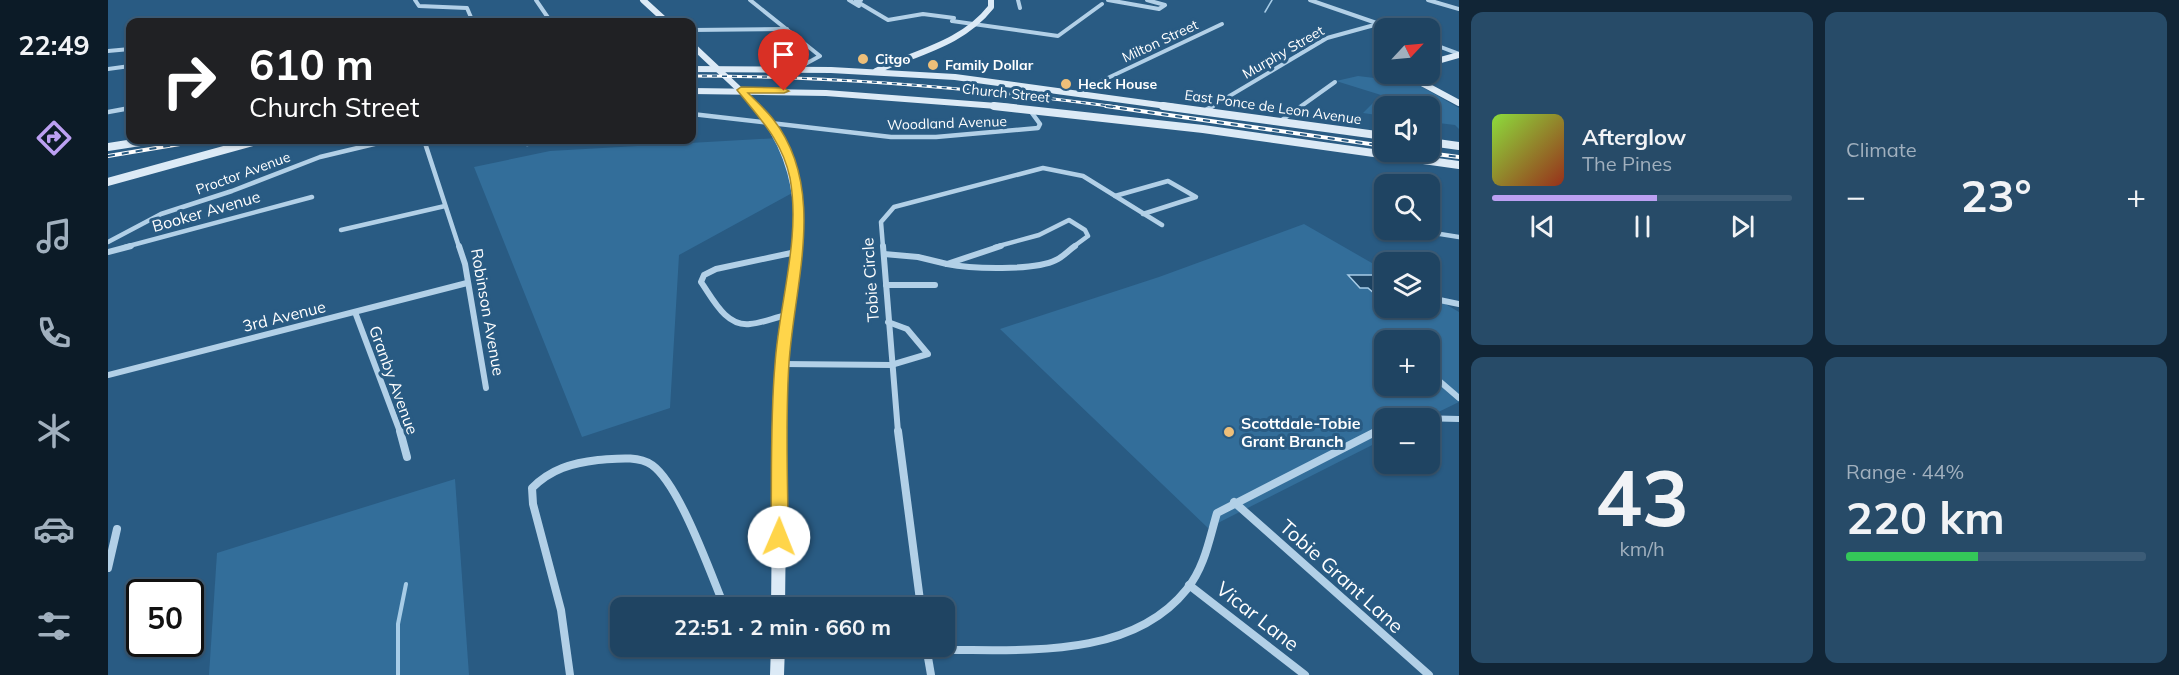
<!DOCTYPE html>
<meta charset="utf-8">
<style>
:root{--surface:#1f4462;--page:#274b68;--text:#f1f3f6;--muted:#a1b0be;--line:#3c5c77;--accent:#bca0f2}
body{margin:0;font-family:Mulish,sans-serif;background:var(--page);color:var(--text);height:100vh;display:flex;flex-direction:column;font-size:22px;white-space:nowrap}
*{box-sizing:border-box;margin:0}
p{font-size:20px;color:var(--muted)}
.icon{flex:none;width:33px;height:33px;fill:none;stroke:currentColor;stroke-width:2;stroke-linecap:round;stroke-linejoin:round}
.map{position:relative;flex:1;overflow:hidden}
.details{display:flex;flex-direction:column;gap:12px;padding:12px;background:#112536;width:720px}
.details>*{flex:none}
.hud{position:absolute;left:18px;top:18px;width:570px;height:126px;border-radius:12px;box-shadow:0 2px 4px #0004,0 0 0 2px var(--line);background:#202124;color:#fff;overflow:hidden}
.needle{width:39px;rotate:64deg}
.tools{position:absolute;left:1266px;top:18px;display:grid;gap:12px}
.tools a{display:grid;place-items:center;width:66px;height:66px;border-radius:12px;background:var(--surface);box-shadow:0 2px 4px #0004,0 0 0 2px var(--line);font-size:30px}
.speed{position:absolute;left:18px;top:579px;display:flex;gap:12px;font-size:30px;font-weight:700;text-align:center}
.speed>*{display:grid;place-content:center;width:78px;height:78px;border-radius:50%;background:var(--surface);box-shadow:0 2px 4px #0004,0 0 0 2px var(--line);line-height:1}
.speed .limit{border:3px solid #111;border-radius:9px;background:#fff;color:#111}
.pin{position:absolute;display:grid;place-items:center;width:51px;height:51px;color:#fff;margin:-62px -26px;border-radius:50% 50% 50% 0;rotate:-45deg;box-shadow:0 0 6px #0007}
.pin .icon{rotate:45deg}
.me{position:absolute;width:66px;margin:-33px;rotate:1deg;stroke-linejoin:round;filter:drop-shadow(0 0 4px #0008)}
.turn{display:flex;align-items:center;gap:21px;height:126px;padding:0 24px;font-size:27px}
.turn .icon{width:78px;height:78px;stroke-width:2.5}
.turn b{display:block;font-size:42px;line-height:51px}
.big{font-size:45px;font-weight:700;line-height:1.1}
.details .widget{flex:1;display:flex;flex-direction:column;justify-content:center;gap:9px;min-width:0;padding:0 21px;border-radius:12px;background:var(--page)}
.details .dial{align-items:center;gap:0}
.dial b{font-size:78px;line-height:1}
.song{display:flex;align-items:center;gap:18px}
.cover{width:72px;height:72px;border-radius:9px;background:linear-gradient(135deg,hsl(90 70% 55%),hsl(10 70% 35%))}
.played{height:6px;border-radius:3px;background:linear-gradient(90deg,var(--accent) 55%,var(--line) 55%)}
.keys{display:flex;justify-content:space-around;direction:ltr}
.heat{display:flex;justify-content:space-between;align-items:center;font-size:33px;direction:ltr}
.charge{height:9px;border-radius:4px;background:linear-gradient(90deg,#34c759 44%,var(--line) 0)}
.details .tiles{flex:1;display:grid;gap:12px;grid-template-columns:repeat(2,1fr)}
.trip{position:absolute;left:502px;top:597px;width:345px;height:60px;border-radius:12px;background:var(--surface);box-shadow:0 2px 4px #0004,0 0 0 2px var(--line);font-weight:700;line-height:60px;text-align:center}
main{display:flex;flex:1;min-height:0}
.tabs{display:flex;flex-direction:column;width:108px;justify-content:space-around;align-items:center;background:#0c1b27;color:var(--muted)}
.tabs .icon{width:42px;height:42px}
.tabs .on{color:var(--accent)}
.tabs b{font-size:27px;color:var(--text)}
.map>svg:first-child{display:block}
.green{fill:#336e9a;fill-rule:evenodd}
.water{fill:#1d4464;stroke:#a7cce7;stroke-width:1.5}
.lines{fill:none;stroke-linecap:round;stroke-linejoin:round}
.stream-far1{stroke:#a7cce7;stroke-width:1.5}
.stream{stroke:#a7cce7;stroke-width:4}
.street-far3{stroke:#b2d0e7;stroke-width:4}
.street-far2{stroke:#b2d0e7;stroke-width:4.5}
.street-far1{stroke:#b2d0e7;stroke-width:6}
.street{stroke:#b2d0e7;stroke-width:8}
.secondary-far3{stroke:#dceaf6;stroke-width:6}
.secondary-far2{stroke:#dceaf6;stroke-width:8}
.secondary-far1{stroke:#dceaf6;stroke-width:10}
.secondary{stroke:#dceaf6;stroke-width:14}
.rail-far1-casing{stroke:#fff;stroke-width:3}
.rail-casing{stroke:#fff;stroke-width:4}
.rail-far1{stroke:#295b83;stroke-width:1.5;stroke-dasharray:5;stroke-linecap:butt}
.rail{stroke:#295b83;stroke-width:2;stroke-dasharray:7;stroke-linecap:butt}
.route{fill:#ffd54a;stroke:#a68a30;stroke-width:1.5}
.poi-dot{fill:#eebf79;stroke:#295b83;stroke-width:2}
.labels{text-anchor:middle;dominant-baseline:central;stroke-width:6;stroke-linejoin:round;paint-order:stroke}
.far-street-label{font-size:14px;fill:#fff;stroke:#295b83}
.far-poi-label{font-size:14px;font-weight:bold;fill:#fff;stroke:#295b83;text-anchor:start}
.street-label{font-size:16px;fill:#fff;stroke:#295b83}
.poi-label{font-size:16px;font-weight:bold;fill:#fff;stroke:#295b83;text-anchor:start}
.near-street-label{font-size:20px;fill:#fff;stroke:#295b83}
</style>
<main>
<nav class="tabs">
<b>22:49</b>
<svg class="icon on" aria-label="directions" viewBox="0 0 24 24"><path d="M12 3l9 9-9 9-9-9zM9 14v-3h6M13 9l2 2-2 2"/></svg>
<svg class="icon" aria-label="music" viewBox="0 0 24 24"><path d="M9 18V5l10-2v13"/><circle cx="6" cy="18" r="3"/><circle cx="16" cy="16" r="3"/></svg>
<svg class="icon" aria-label="phone" viewBox="0 0 24 24"><path d="M5 4h4l2 5-3 2q2 4 5 5l2-3 5 2v4C11 20 4 13 5 4z"/></svg>
<svg class="icon" aria-label="climate" viewBox="0 0 24 24"><path d="M12 3v18M4 7l16 10M4 17L20 7"/></svg>
<svg class="icon" aria-label="car" viewBox="0 0 24 24"><path d="M5 17H2v-5l4-1 3-4h7l3 4 3 1v5h-3M9 17h6M6 11h13"/><circle cx="7" cy="17" r="2"/><circle cx="17" cy="17" r="2"/></svg>
<svg class="icon" aria-label="filters" viewBox="0 0 24 24"><path d="M4 7h16M4 17h16"/><circle cx="9" cy="7" r="2"/><circle cx="15" cy="17" r="2"/></svg>
</nav>
<div class="map">
<svg width="1351" height="675" viewBox="0 0 1351 675">
<rect width="100%" height="100%" fill="#295b83"/>
<g class="green">
<path d="M1250 76 1307 83 1351 108V129L1347 125 1322 122V106H1276V116L1255 113 1273 95 1228 81Z"/>
<path d="M670 138 686 192 571 255 562 408 474 437 366 167 442 151Z"/>
<path d="M1196 224 1276 270V308H1322V295L1351 312V402L1318 418H1276V439L1100 528 892 329 1051 277ZM1276 340H1322V386H1276Z"/>
<path d="M347 479 361 675H101L109 553Z"/>
</g>
<path class="water" d="M1240 275H1270L1276 282V288H1273L1276 295H1268L1260 288H1252Z"/>
<g class="lines">
<path class="stream-far1" d="M1157 12 1164 0"/>
<path class="stream" d="M290 675V624L298 584"/>
<g class="street-far3">
<path d="M307 0 311 6 359 8 365 22"/>
<path d="M428 0 443 22"/>
<path d="M642 0 712 56 688 69"/>
<path d="M741 0 751 6"/>
<path d="M753 0 748 1 780 20 815 14 846 18 844 21 950 36 994 4"/>
<path d="M910 0 912 8"/>
<path d="M1000 0 1051 9 1057 5 1039 0"/>
<path d="M1202 0 1283 28"/>
<path d="M1320 0 1351 9"/>
<path d="M584 30 679 29"/>
<path d="M1322 43 1351 54"/>
<path d="M0 51 22 49"/>
<path d="M0 69 22 66"/>
<path d="M968 93 1114 24"/>
<path d="M1103 107 1219 38 1270 24"/>
<path d="M1192 107 1227 82"/>
</g>
<g class="street-far2">
<path d="M1096 111 1105 106"/>
<path d="M0 112 22 108"/>
<path d="M584 114 783 137H828L930 128 932 124 921 109"/>
<path d="M1171 122 1194 106"/>
<path d="M316 140 351 247"/>
<path d="M416 140 419 144 441 140"/>
<path d="M1007 196 1060 181 1088 197 1035 214"/>
<path d="M233 230 337 206"/>
<path d="M1307 230 1351 237"/>
<path d="M0 242 53 214 124 191 212 157 283 140"/>
<path d="M17 247 204 197"/>
<path d="M775 247 773 222 786 207 935 168 975 176 1054 225"/>
<path d="M887 247 931 235 961 220 977 230 980 236 965 247"/>
</g>
<g class="street-far1">
<path d="M351 246 357 264 378 388"/>
<path d="M775 246 790 432"/>
<path d="M0 252 23 246"/>
<path d="M776 254 810 257 839 264"/>
<path d="M839 264C863 269 926 271 948 260 955 257 961 250 967 246"/>
<path d="M839 264 893 246"/>
<path d="M778 285H827"/>
<path d="M1322 298 1351 304"/>
<path d="M247 312 292 432"/>
<path d="M680 315C667 317 655 323 642 324 618 327 605 299 593 282L596 275 608 269 688 252"/>
<path d="M674 364 783 365 820 354 799 329 780 322"/>
<path d="M1322 373 1351 398"/>
<path d="M0 375 359 283"/>
<path d="M1309 418 1351 419"/>
<path d="M1266 432 1276 427"/>
</g>
<g class="street">
<path d="M292 431 299 457"/>
<path d="M790 431 813 608"/>
<path d="M1126 502 1321 675"/>
<path d="M0 568 9 529"/>
<path d="M1081 585 1197 675"/>
<path d="M646 646 670 652C723 651 777 651 830 650 911 649 1022 661 1079 589 1097 566 1101 540 1109 513L1269 431"/>
<path d="M818 646 823 675"/>
<path d="M462 675 453 610 425 504 424 488C443 469 464 463 490 460 507 459 529 455 544 465 572 485 603 575 617 608"/>
</g>
<g class="secondary-far3">
<path d="M535 0 559 22"/>
<path d="M584 45 650 107"/>
<path d="M1322 63 1351 55"/>
<path d="M584 69 723 70 847 77 1066 107"/>
<path d="M768 71C809 52 854 44 883 7V0"/>
<path d="M1308 74 1310 81 1351 103"/>
<path d="M584 91 718 93 902 107"/>
</g>
<g class="secondary-far2">
<path d="M648 106C683 148 693 193 689 247"/>
<path d="M886 106 1095 129 1351 165"/>
<path d="M1055 106 1276 136"/>
<path d="M1322 142 1351 146"/>
<path d="M0 147 45 140"/>
<path d="M0 182 152 140"/>
</g>
<path class="secondary-far1" d="M672 432 676 338 689 246"/>
<g class="secondary">
<path d="M670 608 672 431"/>
<path d="M669 675 670 646"/>
</g>
<g class="rail-far1-casing">
<path id="rail-far1" d="M584 76C727 76 867 88 1009 107"/>
</g>
<g class="rail-casing">
<g id="rail">
<path d="M998 106 1276 146"/>
<path d="M1313 152 1351 157"/>
<path d="M0 156 96 140"/>
</g>
</g>
<use href="#rail-far1" class="rail-far1"/>
<use href="#rail" class="rail"/>
</g>
<path class="route" d="M633 87 676 88 681 91 676 93H640C648 101 658 110 665 119 720 189 686 284 681 363 677 421 680 480 680 537L678 542 671 545 665 542 663 537C664 480 662 421 667 364 671 303 693 239 682 178 674 140 652 119 629 90Z"/>
<g class="poi-dot">
<circle cx="755" cy="59" r="6"/>
<circle cx="825" cy="65" r="6"/>
<circle cx="958" cy="84" r="6"/>
<circle cx="1121" cy="432" r="6"/>
</g>
<g class="labels">
<g class="far-street-label">
<text transform="translate(1052 41) rotate(-25)">Milton Street</text>
<text transform="translate(1175 52) rotate(-30)">Murphy Street</text>
<text transform="translate(898 93) rotate(6)">Church Street</text>
<text transform="translate(1165 107) rotate(8)">East Ponce de Leon Avenue</text>
<text transform="translate(839 123) rotate(-2)">Woodland Avenue</text>
<text transform="translate(135 173) rotate(-20)">Proctor Avenue</text>
</g>
<g class="far-poi-label">
<text x="767" y="59">Citgo</text>
<text x="837" y="65">Family Dollar</text>
<text x="970" y="84">Heck House</text>
</g>
<g class="street-label">
<text transform="translate(98 211) rotate(-16)">Booker Avenue</text>
<text transform="translate(762 280) rotate(-94)">Tobie Circle</text>
<text transform="translate(380 312) rotate(80)">Robinson Avenue</text>
<text transform="translate(176 316) rotate(-14)">3rd Avenue</text>
<text transform="translate(286 380) rotate(70)">Granby Avenue</text>
</g>
<g class="poi-label">
<text x="1133" y="423">Scottdale-Tobie<tspan x="1133" dy="18">Grant Branch</tspan></text>
</g>
<g class="near-street-label">
<text transform="translate(1234 576) rotate(42)">Tobie Grant Lane</text>
<text transform="translate(1150 616) rotate(38)">Vicar Lane</text>
</g>
</g>
</svg>
<div class="tools">
<a><svg class="needle" viewBox="-14 -14 28 28"><path d="M0-13l5 13h-10z" fill="#e53935"/><path d="M0 13l5-13h-10z" fill="#a1b0be"/></svg></a>
<a><svg class="icon" aria-label="sound" viewBox="0 0 24 24"><path d="M4 9h4l5-4v14l-5-4H4zM17 9q2 3 0 6"/></svg></a>
<a><svg class="icon" aria-label="search" viewBox="0 0 24 24"><circle cx="10" cy="10" r="6"/><path d="M15 15l6 6"/></svg></a>
<a><svg class="icon" aria-label="layers" viewBox="0 0 24 24"><path d="M12 4l9 5-9 5-9-5zM3 14l9 5 9-5"/></svg></a>
<a>+</a>
<a>−</a>
</div>
<div class="speed"><div class="limit">50</div></div>
<div class="pin" style="left:676px;top:91px;background:#d93025"><svg class="icon" aria-label="arrive" viewBox="0 0 24 24"><path d="M6 21V4h12l-3 4 3 4H6"/></svg></div>
<svg class="me" style="left:671px;top:537px" viewBox="-20 -20 40 40"><circle r="19" fill="#fff"/><path d="M0-13L10 11 0 6-10 11z" fill="#ffd54a"/></svg>
<div class="trip">22:51 · 2 min · 660 m</div>
<div class="hud">
<div class="turn"><svg class="icon" aria-label="right" viewBox="0 0 24 24"><path d="M7 20v-9h11M14 6l5 5-5 5"/></svg><div><b>610 m</b>Church Street</div></div>
</div>
</div>
<section class="details">
<div class="tiles">
<div class="widget">
<div class="song"><i class="cover"></i><div><b>Afterglow</b><p>The Pines</p></div></div>
<div class="played"></div>
<div class="keys"><svg class="icon" aria-label="previous" viewBox="0 0 24 24"><path d="M18 5L8 12l10 7zM5 5v14"/></svg><svg class="icon" aria-label="pause" viewBox="0 0 24 24"><path d="M8 5v14M16 5v14"/></svg><svg class="icon" aria-label="next" viewBox="0 0 24 24"><path d="M6 5l10 7-10 7zM19 5v14"/></svg></div>
</div>
<div class="widget"><p>Climate</p>
<div class="heat"><a>−</a><b class="big">23°</b><a>+</a></div>
</div>
<div class="widget dial"><b>43</b><p>km/h</p></div>
<div class="widget"><p>Range · 44%</p><b class="big">220 km</b><div class="charge"></div></div>
</div>
</section>
</main>
